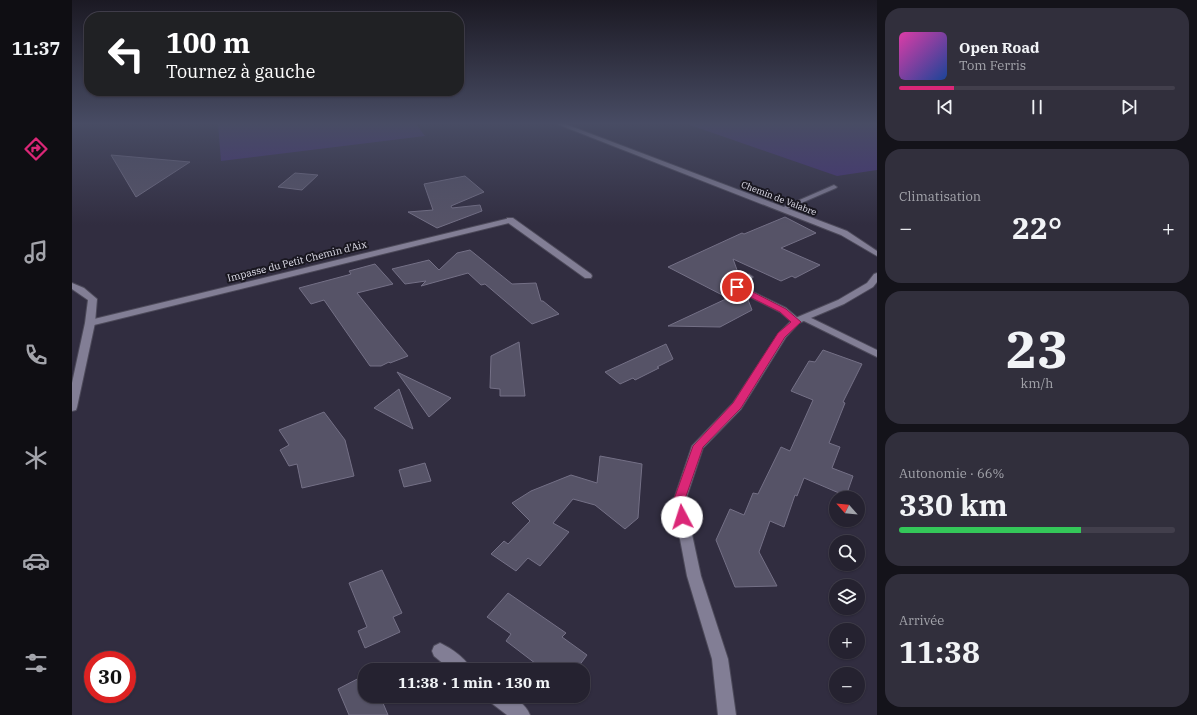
<!DOCTYPE html>
<html lang="fr">
<meta charset="utf-8">
<style>
:root{--surface:#252230;--page:#312f3c;--text:#f1f3f6;--muted:#a3a4ab;--line:#423f4c;--accent:#db2777}
body{margin:0;font-family:"IBM Plex Serif",serif;background:var(--page);color:var(--text);height:100vh;display:flex;flex-direction:column;font-size:15px;white-space:nowrap}
*{box-sizing:border-box;margin:0}
p{font-size:13px;color:var(--muted)}
.icon{flex:none;width:22px;height:22px;fill:none;stroke:currentColor;stroke-width:2;stroke-linecap:round;stroke-linejoin:round}
.map{position:relative;flex:1;overflow:hidden}
.details{display:flex;flex-direction:column;gap:8px;padding:8px;background:#14131a;width:320px}
.details>*{flex:none}
.hud{position:absolute;left:12px;top:12px;width:380px;height:84px;border-radius:16px;box-shadow:0 1px 3px #0004,0 0 0 1px var(--line);background:#202124;color:#fff;overflow:hidden}
.needle{width:26px;rotate:297deg}
.fabs{position:absolute;left:757px;top:491px;display:grid;gap:8px}
.fabs a{display:grid;place-items:center;width:36px;height:36px;border-radius:50%;background:var(--surface);box-shadow:0 1px 3px #0004,0 0 0 1px var(--line);font-size:20px}
.speed{position:absolute;left:12px;top:651px;display:flex;gap:8px;font-size:20px;font-weight:700;text-align:center}
.speed>*{display:grid;place-content:center;width:52px;height:52px;border-radius:50%;background:var(--surface);box-shadow:0 1px 3px #0004,0 0 0 1px var(--line);line-height:1}
.speed .limit{border:6px solid #d22;background:#fff;color:#111}
.pin{position:absolute;display:grid;place-items:center;width:34px;height:34px;color:#fff;margin:-17px;border:2px solid #fff;border-radius:50%;box-shadow:0 1px 4px #0007}
.me{position:absolute;width:44px;margin:-22px;rotate:355deg;stroke-linejoin:round;filter:drop-shadow(0 0 3px #0008)}
.turn{display:flex;align-items:center;gap:14px;height:84px;padding:0 16px;font-size:18px}
.turn .icon{width:52px;height:52px;stroke-width:2.5}
.turn b{display:block;font-size:28px;line-height:34px}
.big{font-size:30px;font-weight:700;line-height:1.1}
.details .widget{flex:1;display:flex;flex-direction:column;justify-content:center;gap:6px;min-width:0;padding:0 14px;border-radius:16px;background:var(--page)}
.details .dial{align-items:center;gap:0}
.dial b{font-size:52px;line-height:1}
.song{display:flex;align-items:center;gap:12px}
.cover{width:48px;height:48px;border-radius:6px;background:linear-gradient(135deg,hsl(320 70% 55%),hsl(220 70% 35%))}
.played{height:4px;border-radius:2px;background:linear-gradient(90deg,var(--accent) 20%,var(--line) 20%)}
.keys{display:flex;justify-content:space-around;direction:ltr}
.heat{display:flex;justify-content:space-between;align-items:center;font-size:22px;direction:ltr}
.charge{height:6px;border-radius:3px;background:linear-gradient(90deg,#34c759 66%,var(--line) 0)}
.trip{position:absolute;left:286px;top:663px;width:232px;height:40px;border-radius:16px;background:var(--surface);box-shadow:0 1px 3px #0004,0 0 0 1px var(--line);font-weight:700;line-height:40px;text-align:center}
main{display:flex;flex:1;min-height:0}
.dock{display:flex;flex-direction:column;width:72px;justify-content:space-around;align-items:center;background:#0f0e13;color:var(--muted)}
.dock .icon{width:28px;height:28px}
.dock .selected{color:var(--accent)}
.dock b{font-size:18px;color:var(--text)}
.map>svg:first-child{display:block}
.green{fill:#432f76}
.building{fill:#565367;stroke:#747086}
.lines{fill:none;stroke-linecap:round;stroke-linejoin:round}
.service-casing{stroke:#4d4a5a;stroke-width:2}
.minor-casing{stroke:#4d4a5a;stroke-width:2}
.tertiary-casing{stroke:#4d4a5a;stroke-width:2}
.service{fill:#827e95;fill-rule:evenodd}
.minor{fill:#827e95;fill-rule:evenodd}
.tertiary{fill:#827e95;fill-rule:evenodd}
.route{fill:#db2777;stroke:#8e194d}
.labels{text-anchor:middle;dominant-baseline:central;stroke-width:4;stroke-linejoin:round;paint-order:stroke}
.far-street-label{font-size:9px;fill:#e0dfeb;stroke:#191720}
.street-label{font-size:10px;fill:#e0dfeb;stroke:#191720}
</style>
<main>
<nav class="dock">
<b>11:37</b>
<svg class="icon selected" aria-label="directions" viewBox="0 0 24 24"><path d="M12 3l9 9-9 9-9-9zM9 14v-3h6M13 9l2 2-2 2"/></svg>
<svg class="icon" aria-label="music" viewBox="0 0 24 24"><path d="M9 18V5l10-2v13"/><circle cx="6" cy="18" r="3"/><circle cx="16" cy="16" r="3"/></svg>
<svg class="icon" aria-label="phone" viewBox="0 0 24 24"><path d="M5 4h4l2 5-3 2q2 4 5 5l2-3 5 2v4C11 20 4 13 5 4z"/></svg>
<svg class="icon" aria-label="climate" viewBox="0 0 24 24"><path d="M12 3v18M4 7l16 10M4 17L20 7"/></svg>
<svg class="icon" aria-label="car" viewBox="0 0 24 24"><path d="M5 17H2v-5l4-1 3-4h7l3 4 3 1v5h-3M9 17h6M6 11h13"/><circle cx="7" cy="17" r="2"/><circle cx="17" cy="17" r="2"/></svg>
<svg class="icon" aria-label="filters" viewBox="0 0 24 24"><path d="M4 7h16M4 17h16"/><circle cx="9" cy="7" r="2"/><circle cx="15" cy="17" r="2"/></svg>
</nav>
<div class="map">
<svg width="805" height="715" viewBox="0 0 805 715">
<rect width="100%" height="100%" fill="#312d40"/>
<g class="green">
<path d="M146 124H344L353 136 149 161Z"/>
<path d="M615 124H805V170L765 176Z"/>
</g>
<g class="building">
<path d="M39 155 118 162 64 197Z"/>
<path d="M223 173 246 175 230 190 206 187Z"/>
<path d="M393 176 412 192 379 206 380 208 408 205 410 211 365 228 336 212 361 210 352 184Z"/>
<path d="M713 217 744 233 709 248 748 265 723 278 720 276 709 281 661 259 668 278 661 284 660 288 661 290 675 297 680 310 648 327 596 326 656 298 596 267 670 233 672 234Z"/>
<path d="M398 250 440 284 464 283 469 301H471L487 314 460 324 413 284 409 285 396 273 349 286 354 281 333 284 320 269 357 260 367 270 385 253Z"/>
<path d="M303 264 321 284 285 293 336 356 318 363 317 362 309 366H298L252 300 239 304 227 288 276 275 279 274 277 271Z"/>
<path d="M447 342 453 396H428V389L418 388 419 356Z"/>
<path d="M594 344 601 359 585 367 587 368 563 380 561 378 548 384 533 372Z"/>
<path d="M751 350 790 364 771 402 773 403 757 443 768 447 760 468 781 476 774 496 732 478 725 496 723 495 712 527 698 521 687 552 705 586 663 587 644 540 658 509 672 515 681 493 686 494 709 447 718 451 741 400 719 391 737 361 743 362Z"/>
<path d="M325 372 379 398 357 417Z"/>
<path d="M327 389 341 429 302 408Z"/>
<path d="M252 412 273 440 282 476 230 488 225 464 217 466 208 450 217 445 207 430Z"/>
<path d="M528 456 570 464 566 518 553 529 523 505 501 499 481 523 497 532 468 566 456 558 444 571 419 554 432 541 436 544 458 521 440 503 459 491 499 475 525 483Z"/>
<path d="M353 463 359 481 332 487 327 470Z"/>
<path d="M310 570 330 613 321 617 328 632 293 648 286 631 295 627 277 583Z"/>
<path d="M436 593 494 633 490 637 515 655 504 670H472L434 641 439 634 415 617Z"/>
<path d="M293 675V696H308L316 715H277L266 689Z"/>
</g>
<g class="lines">
<g class="service-casing">
<g id="service">
<path d="M762 185 765 187 764 188 713 210H709L707 209Z"/>
<path d="M435 218H441L519 274 520 276 519 278H513L435 222Z"/>
<path d="M677 274 681 277 671 287 714 308 727 319 729 321 727 323H721L708 312 662 289 661 287 662 285Z"/>
<path d="M733 315 805 350V357L730 320 728 318Z"/>
</g>
</g>
<g class="minor-casing">
<g id="minor">
<path d="M485 124H493L775 231 805 251V256L769 235Z"/>
<path d="M438 218 442 220 441 222 18 326 13 323 18 320Z"/>
<path d="M805 273V282L801 287 772 304 727 323 714 337 669 409 631 448 613 502 629 576 656 659 664 715H646L640 659 615 576 601 502 620 446 661 403 707 333 721 319 766 300 795 283 802 274Z"/>
<path d="M368 643C379 648 395 659 399 670H379L362 656 360 651 362 646Z"/>
<path d="M416 696C433 696 450 696 458 715H435L418 702Z"/>
</g>
</g>
<g class="tertiary-casing">
<path id="tertiary" d="M0 283 12 288 25 299 23 323 5 407 4 410 0 411V383L13 323 16 300 0 289Z"/>
</g>
<use href="#service" class="service"/>
<use href="#minor" class="minor"/>
<use href="#tertiary" class="tertiary"/>
</g>
<linearGradient id="sky" x2="0" y2="1"><stop stop-color="#1b1923"/><stop offset="0.55" stop-color="#484c64"/><stop offset="1" stop-color="#484c64" stop-opacity="0"/></linearGradient>
<rect width="805" height="225" fill="url(#sky)"/>
<path class="route" d="M662 285H667L714 309 729 322 713 337 669 408 631 447 612 502 616 517 614 520 610 522 605 520 601 502 621 446 661 403 706 333 719 322 708 312 662 289Z"/>
<g class="labels">
<g class="far-street-label">
<text transform="translate(707 198) rotate(21)">Chemin de Valabre</text>
</g>
<g class="street-label">
<text transform="translate(225 261) rotate(-14)">Impasse du Petit Chemin d'Aix</text>
</g>
</g>
</svg>
<div class="fabs">
<a><svg class="needle" viewBox="-14 -14 28 28"><path d="M0-13l5 13h-10z" fill="#e53935"/><path d="M0 13l5-13h-10z" fill="#a3a4ab"/></svg></a>
<a><svg class="icon" aria-label="search" viewBox="0 0 24 24"><circle cx="10" cy="10" r="6"/><path d="M15 15l6 6"/></svg></a>
<a><svg class="icon" aria-label="layers" viewBox="0 0 24 24"><path d="M12 4l9 5-9 5-9-5zM3 14l9 5 9-5"/></svg></a>
<a>+</a>
<a>−</a>
</div>
<div class="speed"><div class="limit">30</div></div>
<div class="pin" style="left:665px;top:287px;background:#d93025"><svg class="icon" aria-label="arrive" viewBox="0 0 24 24"><path d="M6 21V4h12l-3 4 3 4H6"/></svg></div>
<svg class="me" style="left:610px;top:517px" viewBox="-20 -20 40 40"><circle r="19" fill="#fff"/><path d="M0-13L10 11 0 6-10 11z" fill="#db2777"/></svg>
<div class="trip">11:38 · 1 min · 130 m</div>
<div class="hud">
<div class="turn"><svg class="icon" aria-label="left" viewBox="0 0 24 24"><path d="M17 20v-9H6M10 6l-5 5 5 5"/></svg><div><b>100 m</b>Tournez à gauche</div></div>
</div>
</div>
<section class="details">
<div class="widget">
<div class="song"><i class="cover"></i><div><b>Open Road</b><p>Tom Ferris</p></div></div>
<div class="played"></div>
<div class="keys"><svg class="icon" aria-label="previous" viewBox="0 0 24 24"><path d="M18 5L8 12l10 7zM5 5v14"/></svg><svg class="icon" aria-label="pause" viewBox="0 0 24 24"><path d="M8 5v14M16 5v14"/></svg><svg class="icon" aria-label="next" viewBox="0 0 24 24"><path d="M6 5l10 7-10 7zM19 5v14"/></svg></div>
</div>
<div class="widget"><p>Climatisation</p>
<div class="heat"><a>−</a><b class="big">22°</b><a>+</a></div>
</div>
<div class="widget dial"><b>23</b><p>km/h</p></div>
<div class="widget"><p>Autonomie · 66%</p><b class="big">330 km</b><div class="charge"></div></div>
<div class="widget"><p>Arrivée</p><b class="big">11:38</b></div>
</section>
</main>
